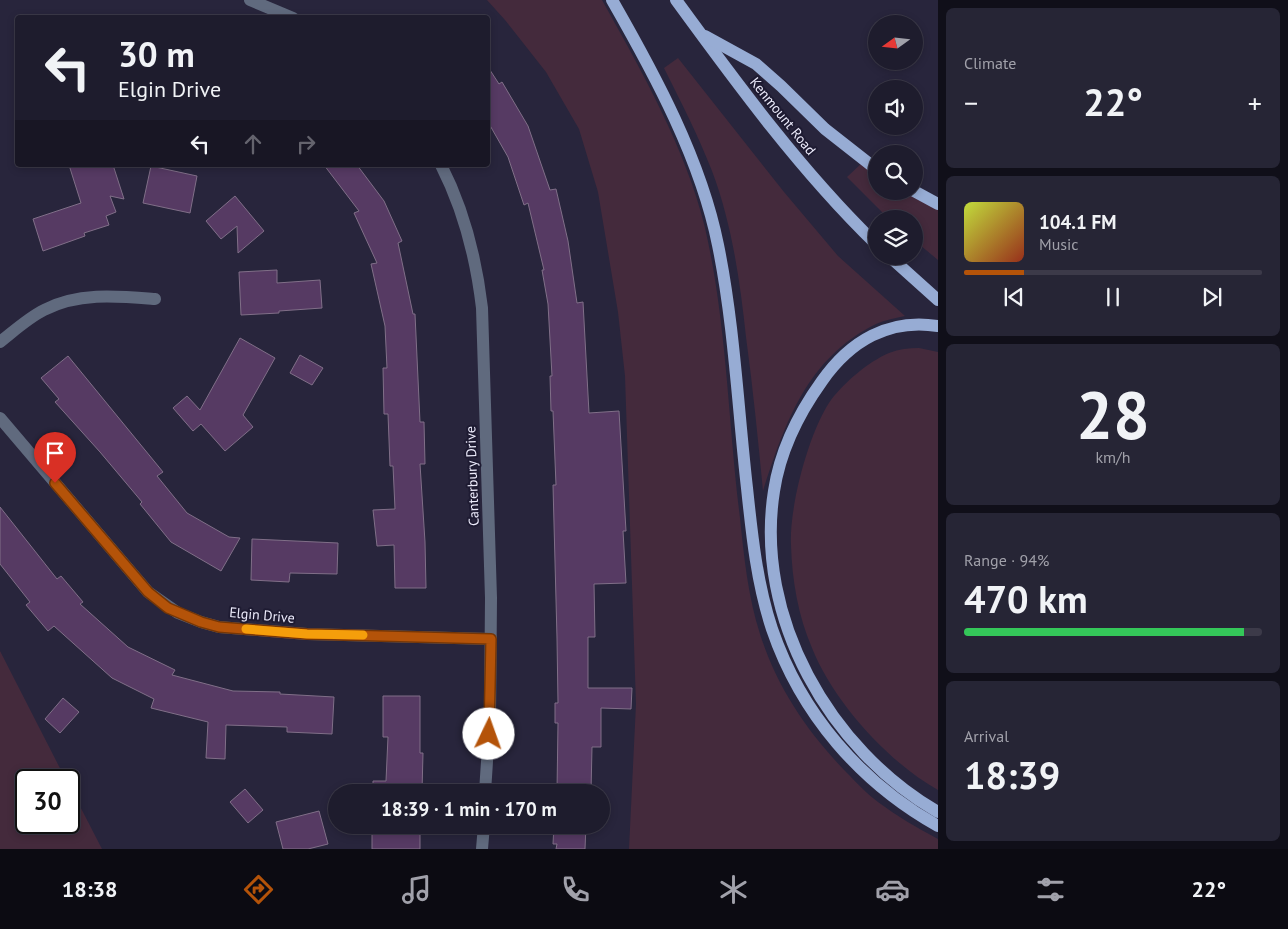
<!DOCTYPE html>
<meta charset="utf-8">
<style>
:root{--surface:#1e1c2d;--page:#262535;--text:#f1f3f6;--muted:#a1a1aa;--line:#3c3a49;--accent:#b45309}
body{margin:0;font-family:"PT Sans",sans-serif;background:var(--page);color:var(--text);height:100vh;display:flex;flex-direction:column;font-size:19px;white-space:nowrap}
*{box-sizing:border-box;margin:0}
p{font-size:16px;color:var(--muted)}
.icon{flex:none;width:28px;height:28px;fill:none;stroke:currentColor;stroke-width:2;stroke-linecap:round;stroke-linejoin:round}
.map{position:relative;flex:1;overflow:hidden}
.panel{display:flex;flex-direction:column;gap:8px;padding:8px;background:#100f19;width:350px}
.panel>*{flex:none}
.hud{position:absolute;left:15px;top:15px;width:475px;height:152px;border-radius:5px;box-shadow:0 2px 8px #0003,0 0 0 1px var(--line);background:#1e1c2d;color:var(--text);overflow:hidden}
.needle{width:32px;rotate:255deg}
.controls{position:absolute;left:868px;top:15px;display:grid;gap:10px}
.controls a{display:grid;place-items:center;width:55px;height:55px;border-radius:50%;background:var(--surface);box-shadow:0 2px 8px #0003,0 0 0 1px var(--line);font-size:25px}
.speed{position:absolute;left:15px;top:769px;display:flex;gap:10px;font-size:25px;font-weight:700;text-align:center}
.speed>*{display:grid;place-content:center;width:65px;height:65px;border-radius:50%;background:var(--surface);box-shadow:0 2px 8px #0003,0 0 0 1px var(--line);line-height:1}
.speed .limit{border:2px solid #111;border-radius:8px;background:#fff;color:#111}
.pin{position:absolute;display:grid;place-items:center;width:42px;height:42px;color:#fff;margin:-51px -21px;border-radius:50% 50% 50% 0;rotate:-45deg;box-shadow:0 0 5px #0007}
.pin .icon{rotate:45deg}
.me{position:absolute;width:55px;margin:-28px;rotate:3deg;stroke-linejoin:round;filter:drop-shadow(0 0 4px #0008)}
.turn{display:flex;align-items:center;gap:18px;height:105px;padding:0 20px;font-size:22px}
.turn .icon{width:65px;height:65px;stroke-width:2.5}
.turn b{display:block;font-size:35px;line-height:42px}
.lanes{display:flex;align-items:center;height:48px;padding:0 20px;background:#0003;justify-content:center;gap:25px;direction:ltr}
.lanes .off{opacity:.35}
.big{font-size:38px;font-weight:600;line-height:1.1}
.panel .tile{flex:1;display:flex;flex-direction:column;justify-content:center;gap:8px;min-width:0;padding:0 18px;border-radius:8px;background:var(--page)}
.panel .dial{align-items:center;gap:0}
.dial b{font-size:65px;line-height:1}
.song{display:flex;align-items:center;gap:15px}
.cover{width:60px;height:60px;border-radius:8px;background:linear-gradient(135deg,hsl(70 70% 55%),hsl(10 70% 35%))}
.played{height:5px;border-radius:2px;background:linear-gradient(90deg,var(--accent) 20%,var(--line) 20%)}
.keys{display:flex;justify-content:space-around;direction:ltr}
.heat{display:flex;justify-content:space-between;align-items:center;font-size:28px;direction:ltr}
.charge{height:8px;border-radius:4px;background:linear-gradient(90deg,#34c759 94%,var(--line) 0)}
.trip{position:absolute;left:328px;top:784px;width:282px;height:50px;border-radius:25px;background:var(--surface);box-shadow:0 2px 8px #0003,0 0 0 1px var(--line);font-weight:600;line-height:50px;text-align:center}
.tab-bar{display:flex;height:80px;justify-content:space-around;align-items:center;background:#0c0b12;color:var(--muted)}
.tab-bar .icon{width:35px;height:35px}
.tab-bar .on{color:var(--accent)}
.tab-bar b{font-size:22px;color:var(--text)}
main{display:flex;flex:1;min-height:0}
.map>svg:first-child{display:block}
.green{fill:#442a3c}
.building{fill:#563a63;stroke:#806f88}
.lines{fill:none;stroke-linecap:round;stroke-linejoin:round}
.minor{stroke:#606a7e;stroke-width:12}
.major{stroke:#97acd4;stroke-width:12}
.route-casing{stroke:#753606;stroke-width:12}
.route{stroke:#b45309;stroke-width:9}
.slow{stroke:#f59e0b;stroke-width:9}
.labels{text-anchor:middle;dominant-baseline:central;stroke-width:4;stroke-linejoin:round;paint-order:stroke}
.street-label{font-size:14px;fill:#edecfc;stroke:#1e1b32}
</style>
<main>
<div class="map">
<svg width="938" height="849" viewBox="0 0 938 849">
<rect width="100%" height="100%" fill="#28253c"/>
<g class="green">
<path d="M487 0H602C641 70 686 149 705 228 727 323 728 422 740 518 744 557 748 597 760 634 777 688 808 733 847 773 857 783 867 794 878 802 897 816 917 828 938 839V849H629L636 704 625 376 618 312 598 192 579 129 546 72 505 20Z"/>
<path d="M678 58 784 192 838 256 905 316C896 318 885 320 876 324 807 358 785 423 763 491 758 440 753 388 746 337 740 281 732 224 712 171 698 135 681 102 664 68Z"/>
<path d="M862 163 876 171V191H912L938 203V260L914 240V219H889L847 177Z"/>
<path d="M919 348 938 352V790C888 762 833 701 812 648 798 615 792 580 791 545 789 507 809 431 831 400 845 382 868 362 889 353 899 349 909 348 919 348Z"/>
<path d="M0 651 66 780H26V822H69V785L102 849H0Z"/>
</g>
<g class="building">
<path d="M488 67 499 84 502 82 528 126 550 190 556 189 568 241 577 303 583 302 589 413 619 411 626 531H623L626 583 594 584 595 637H588V688H632L631 709 601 708V747H592L591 792H557L558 723H555V703H558L557 638 553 485H556L553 411H551L550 376H552L548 304 542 270H544L528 203 524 205 508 157 488 122Z"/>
<path d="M69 165H113L124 199 110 196 116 212 106 216 109 225 84 233 85 236 43 251 33 219 81 203Z"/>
<path d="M324 165H357L384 201 402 241 398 243 413 314H415L420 422H424L425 464H420L425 542 426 588H395L394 545 377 546 373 510 395 509 393 466H390L388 414H384L383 368H387L385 326 371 264 377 263 354 213 359 211Z"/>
<path d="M151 166 197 176 190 213 143 203Z"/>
<path d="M235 196 264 231 238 253 237 226 221 239 206 221Z"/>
<path d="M277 270V283L320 280 322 308 279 311V313L241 315 239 272Z"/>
<path d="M240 338 275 358 243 415 253 427 225 451 201 424 193 431 173 408 187 396 200 410Z"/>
<path d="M300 355 323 368 312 385 290 373Z"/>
<path d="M68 356 163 472 157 476 187 513 229 537 240 538 221 571 171 542 140 504 142 502 100 452 55 402 59 399 41 378Z"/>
<path d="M0 507 57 579 61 576 83 602 80 604 128 647 175 670 172 675 233 691 280 692V694L334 697 332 734 287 732V727L226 725 225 759 206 758 208 722 151 708 154 699 112 678 54 626 48 631 26 605 30 602 0 564Z"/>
<path d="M252 539 338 543 337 574 290 573 289 582 251 580Z"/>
<path d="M383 696H420V753H423L422 792H373V781H386L388 737H383Z"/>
<path d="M63 698 79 712 60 733 45 719Z"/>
<path d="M245 789 263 810 248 823 230 802Z"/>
<path d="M319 811 328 844 308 849H283L276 822Z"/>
<rect x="372" y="825" width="48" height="24"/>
<path d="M554 825H586L585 849H556L557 844H553Z"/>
</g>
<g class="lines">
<g class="minor">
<path d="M250 0 293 18"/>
<path d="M441 165C464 210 476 257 482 308L491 598 490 716 485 792"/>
<path d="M0 342C14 331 28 318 44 310 78 292 118 296 155 299"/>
<path d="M0 418 148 592 178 613 201 622 219 627 307 634 491 639"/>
<path d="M482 849 484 825"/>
</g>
<g class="major">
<path d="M612 0C655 75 701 160 718 245 734 323 738 409 747 488 752 536 757 584 772 629 801 714 861 783 938 826"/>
<path d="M676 0C738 85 801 171 876 244"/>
<path d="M705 36 756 64 781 86 825 129 876 169"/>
<path d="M914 191 938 204"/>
<path d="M889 256 938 300"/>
<path d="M938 326C889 318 850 341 822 381 799 413 780 451 774 491 754 617 830 750 938 812"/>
</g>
</g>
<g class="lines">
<g class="route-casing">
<path id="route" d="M55 483 148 592 168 608 201 622 219 627 307 634 491 639 489 734"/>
</g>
<use href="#route" class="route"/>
<path class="slow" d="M246 629 307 634 363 635"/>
</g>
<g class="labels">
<g class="street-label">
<text transform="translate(783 116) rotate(51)">Kenmount Road</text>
<text transform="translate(472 476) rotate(-92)">Canterbury Drive</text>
<text transform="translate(262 615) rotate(5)">Elgin Drive</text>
</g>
</g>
</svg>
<div class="controls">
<a><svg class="needle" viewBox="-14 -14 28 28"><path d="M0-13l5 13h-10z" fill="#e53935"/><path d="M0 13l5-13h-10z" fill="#a1a1aa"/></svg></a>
<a><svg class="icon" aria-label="sound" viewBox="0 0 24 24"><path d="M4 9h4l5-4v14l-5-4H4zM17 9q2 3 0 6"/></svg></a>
<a><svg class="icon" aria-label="search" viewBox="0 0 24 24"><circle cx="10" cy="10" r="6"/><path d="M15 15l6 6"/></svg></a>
<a><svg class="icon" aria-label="layers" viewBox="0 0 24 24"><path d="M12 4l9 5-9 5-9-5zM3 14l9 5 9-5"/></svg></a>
</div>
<div class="speed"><div class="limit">30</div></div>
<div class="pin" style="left:55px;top:483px;background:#d93025"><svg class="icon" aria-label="arrive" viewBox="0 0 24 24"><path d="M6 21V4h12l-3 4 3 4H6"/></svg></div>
<svg class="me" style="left:489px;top:734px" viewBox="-20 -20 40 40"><circle r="19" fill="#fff"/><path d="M0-13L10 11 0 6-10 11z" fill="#b45309"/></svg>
<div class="trip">18:39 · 1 min · 170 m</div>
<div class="hud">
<div class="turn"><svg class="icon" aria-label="left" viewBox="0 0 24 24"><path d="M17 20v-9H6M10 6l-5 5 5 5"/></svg><div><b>30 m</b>Elgin Drive</div></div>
<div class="lanes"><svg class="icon" aria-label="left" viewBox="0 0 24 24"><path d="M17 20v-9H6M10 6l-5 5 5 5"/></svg><svg class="icon off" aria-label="ahead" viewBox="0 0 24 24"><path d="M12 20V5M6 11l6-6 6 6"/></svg><svg class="icon off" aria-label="right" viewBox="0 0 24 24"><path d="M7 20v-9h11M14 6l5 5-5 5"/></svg></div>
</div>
</div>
<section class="panel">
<div class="tile"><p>Climate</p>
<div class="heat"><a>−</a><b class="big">22°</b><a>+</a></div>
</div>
<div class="tile">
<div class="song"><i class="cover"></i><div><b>104.1 FM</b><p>Music</p></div></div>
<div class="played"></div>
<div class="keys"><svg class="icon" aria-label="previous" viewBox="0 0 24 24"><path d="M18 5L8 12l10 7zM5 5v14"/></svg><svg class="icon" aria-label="pause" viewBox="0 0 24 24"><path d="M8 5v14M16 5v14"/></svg><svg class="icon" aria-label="next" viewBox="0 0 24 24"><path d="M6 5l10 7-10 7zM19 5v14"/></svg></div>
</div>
<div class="tile dial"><b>28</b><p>km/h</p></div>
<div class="tile"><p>Range · 94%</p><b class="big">470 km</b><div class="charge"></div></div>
<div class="tile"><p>Arrival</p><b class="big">18:39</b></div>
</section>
</main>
<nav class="tab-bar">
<b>18:38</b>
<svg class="icon on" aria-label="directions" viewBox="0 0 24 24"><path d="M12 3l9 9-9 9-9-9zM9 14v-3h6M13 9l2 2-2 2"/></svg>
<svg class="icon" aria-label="music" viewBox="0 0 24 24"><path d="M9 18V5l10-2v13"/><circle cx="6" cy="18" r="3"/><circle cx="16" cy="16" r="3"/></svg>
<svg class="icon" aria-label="phone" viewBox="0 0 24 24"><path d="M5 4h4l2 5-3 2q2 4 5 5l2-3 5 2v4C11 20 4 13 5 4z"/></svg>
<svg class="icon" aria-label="climate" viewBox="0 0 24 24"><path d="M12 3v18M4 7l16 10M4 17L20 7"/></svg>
<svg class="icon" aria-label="car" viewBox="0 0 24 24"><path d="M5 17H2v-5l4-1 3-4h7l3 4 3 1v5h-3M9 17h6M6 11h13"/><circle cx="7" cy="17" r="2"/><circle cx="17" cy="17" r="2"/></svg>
<svg class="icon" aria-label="filters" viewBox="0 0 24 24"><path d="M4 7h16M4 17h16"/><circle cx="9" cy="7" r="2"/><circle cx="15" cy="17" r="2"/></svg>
<b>22°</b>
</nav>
